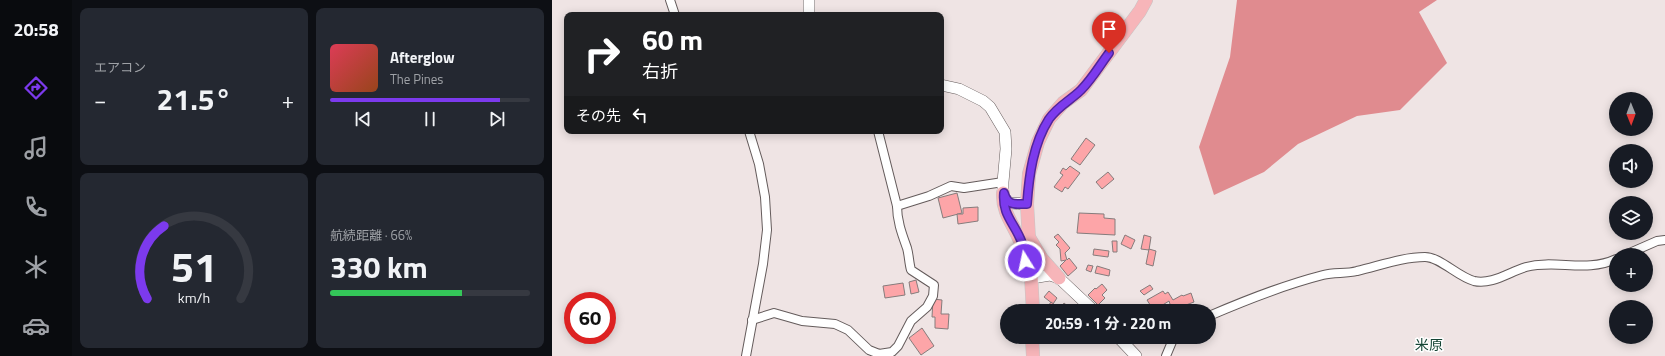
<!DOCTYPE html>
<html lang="ja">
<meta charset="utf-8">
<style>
:root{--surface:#171b24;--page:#242831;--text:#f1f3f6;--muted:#9ea1a6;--line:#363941;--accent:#7c3aed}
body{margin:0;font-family:"Titillium Web","Noto Sans JP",sans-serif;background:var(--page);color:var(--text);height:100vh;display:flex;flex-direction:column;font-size:15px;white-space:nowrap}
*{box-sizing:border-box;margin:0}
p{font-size:13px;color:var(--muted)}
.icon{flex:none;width:22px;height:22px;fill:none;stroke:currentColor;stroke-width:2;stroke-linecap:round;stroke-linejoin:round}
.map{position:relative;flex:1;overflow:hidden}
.panel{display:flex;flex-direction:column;gap:8px;padding:8px;background:#0d0f14;width:480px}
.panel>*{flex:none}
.banner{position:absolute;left:12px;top:12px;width:380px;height:122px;border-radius:8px;box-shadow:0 2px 10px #0003;background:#202124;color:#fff;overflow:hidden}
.needle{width:26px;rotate:179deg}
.fabs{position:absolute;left:1057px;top:92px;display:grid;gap:8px}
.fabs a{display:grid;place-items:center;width:44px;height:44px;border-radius:50%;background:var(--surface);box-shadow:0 2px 10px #0003;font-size:20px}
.speed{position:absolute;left:12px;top:292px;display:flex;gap:8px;font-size:20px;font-weight:700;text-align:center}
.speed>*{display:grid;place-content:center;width:52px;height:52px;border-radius:50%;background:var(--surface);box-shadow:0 2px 10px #0003;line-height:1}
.speed .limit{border:6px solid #d22;background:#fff;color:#111}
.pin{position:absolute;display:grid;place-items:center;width:34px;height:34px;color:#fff;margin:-41px -17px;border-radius:50% 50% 50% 0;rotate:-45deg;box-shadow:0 0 4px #0007}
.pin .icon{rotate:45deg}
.me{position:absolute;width:44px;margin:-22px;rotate:350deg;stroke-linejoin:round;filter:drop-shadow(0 0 3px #0008)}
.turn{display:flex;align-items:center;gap:14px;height:84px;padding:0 12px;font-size:18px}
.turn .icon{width:52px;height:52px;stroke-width:2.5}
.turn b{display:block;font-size:28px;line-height:34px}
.then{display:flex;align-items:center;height:38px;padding:0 12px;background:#0003;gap:8px;font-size:15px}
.big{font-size:30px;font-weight:700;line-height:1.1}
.panel .tile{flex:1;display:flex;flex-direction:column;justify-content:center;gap:6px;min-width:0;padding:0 14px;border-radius:8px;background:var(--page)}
.panel .dial{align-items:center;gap:0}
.dial svg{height:104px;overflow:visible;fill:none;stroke:var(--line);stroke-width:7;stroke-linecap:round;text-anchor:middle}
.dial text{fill:var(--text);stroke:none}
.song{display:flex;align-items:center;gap:12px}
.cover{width:48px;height:48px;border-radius:6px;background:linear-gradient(135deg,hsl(350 70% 55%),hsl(20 70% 35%))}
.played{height:4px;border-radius:2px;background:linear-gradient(90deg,var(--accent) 85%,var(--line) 85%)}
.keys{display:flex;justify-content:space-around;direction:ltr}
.heat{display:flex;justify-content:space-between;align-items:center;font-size:22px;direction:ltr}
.charge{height:6px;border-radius:3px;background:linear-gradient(90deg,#34c759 66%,var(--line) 0)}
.panel .tiles{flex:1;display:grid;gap:8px;grid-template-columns:repeat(2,1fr)}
.trip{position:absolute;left:448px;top:304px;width:216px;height:40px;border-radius:20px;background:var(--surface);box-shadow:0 2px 10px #0003;font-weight:700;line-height:40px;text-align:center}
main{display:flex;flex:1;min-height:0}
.tab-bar{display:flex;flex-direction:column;width:72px;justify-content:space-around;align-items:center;background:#090b0e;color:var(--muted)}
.tab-bar .icon{width:28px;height:28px}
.tab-bar .active{color:var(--accent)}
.tab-bar b{font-size:18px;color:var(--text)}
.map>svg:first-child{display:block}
.forest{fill:#e08b8f}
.building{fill:#fda5a8;stroke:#857c7c}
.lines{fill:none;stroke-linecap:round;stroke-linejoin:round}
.street-casing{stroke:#645b5b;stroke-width:10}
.secondary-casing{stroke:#645b5b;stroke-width:12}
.primary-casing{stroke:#c6c5c5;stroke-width:14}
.street{stroke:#fff;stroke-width:8}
.secondary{stroke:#fff;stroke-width:11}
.primary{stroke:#f7b5b9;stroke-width:13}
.route-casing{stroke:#51269a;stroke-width:10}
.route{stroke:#7c3aed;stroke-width:7}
.labels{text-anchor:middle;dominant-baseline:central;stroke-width:3;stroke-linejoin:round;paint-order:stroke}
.quarter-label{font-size:14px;fill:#154535;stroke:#fff}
</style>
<main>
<nav class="tab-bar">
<b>20:58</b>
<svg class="icon active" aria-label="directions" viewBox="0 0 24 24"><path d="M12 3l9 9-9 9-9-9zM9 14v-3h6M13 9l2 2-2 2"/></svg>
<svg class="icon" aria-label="music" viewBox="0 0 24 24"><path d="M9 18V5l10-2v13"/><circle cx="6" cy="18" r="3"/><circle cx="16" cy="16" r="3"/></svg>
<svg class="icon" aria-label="phone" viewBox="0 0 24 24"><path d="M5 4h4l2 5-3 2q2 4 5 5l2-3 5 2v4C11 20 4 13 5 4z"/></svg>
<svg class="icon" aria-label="climate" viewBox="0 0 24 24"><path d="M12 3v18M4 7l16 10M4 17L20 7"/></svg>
<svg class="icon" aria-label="car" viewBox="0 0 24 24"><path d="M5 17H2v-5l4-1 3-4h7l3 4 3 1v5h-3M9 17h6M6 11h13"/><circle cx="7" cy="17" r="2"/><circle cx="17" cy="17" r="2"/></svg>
</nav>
<section class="panel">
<div class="tiles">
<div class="tile"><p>エアコン</p>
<div class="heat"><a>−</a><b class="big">21.5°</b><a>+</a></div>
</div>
<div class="tile">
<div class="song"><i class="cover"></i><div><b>Afterglow</b><p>The Pines</p></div></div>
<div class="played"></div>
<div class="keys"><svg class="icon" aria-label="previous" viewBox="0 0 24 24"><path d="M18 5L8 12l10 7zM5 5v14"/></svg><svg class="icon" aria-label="pause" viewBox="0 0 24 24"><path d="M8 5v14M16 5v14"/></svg><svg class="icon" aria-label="next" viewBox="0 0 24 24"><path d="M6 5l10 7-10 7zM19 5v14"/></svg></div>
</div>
<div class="tile dial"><svg viewBox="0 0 100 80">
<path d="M14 69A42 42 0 1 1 86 69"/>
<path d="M14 69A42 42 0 0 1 27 13" stroke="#7c3aed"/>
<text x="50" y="56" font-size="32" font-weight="700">51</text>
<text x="50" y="72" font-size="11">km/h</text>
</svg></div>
<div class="tile"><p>航続距離 · 66%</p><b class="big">330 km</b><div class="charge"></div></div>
</div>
</section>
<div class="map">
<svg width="1113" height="356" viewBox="0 0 1113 356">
<rect width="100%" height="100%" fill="#efe4e4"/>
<path class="forest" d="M685 0H885L867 12 895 63 848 110 805 116 746 144 712 172 662 195 647 147 678 57Z"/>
<g class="building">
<path d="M534 138 543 145 528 165 519 159Z"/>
<path d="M518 166 528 173 516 189 513 187 510 192 502 187 511 175 508 173 511 168 514 170Z"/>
<path d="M556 172 562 179 550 189 544 182Z"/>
<path d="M405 193 410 213 391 218 386 198Z"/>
<path d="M426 207V221L406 224 405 214H411V208Z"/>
<path d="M527 213 552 214V218L563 219V235L525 233Z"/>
<path d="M506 234 518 248 513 253 515 260 517 258 525 268 516 276 508 266 514 260 509 261 508 249 504 245 507 242 502 237Z"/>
<path d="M573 235 583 240 579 249 569 244Z"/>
<path d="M592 235 599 237 597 250 589 249Z"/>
<path d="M560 241H565V252H561Z"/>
<path d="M542 249 557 251 556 257 541 255Z"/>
<path d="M597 249 604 251 601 266 594 264Z"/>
<path d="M536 265 541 266 539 272 534 270Z"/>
<path d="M545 266 558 270 557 276 543 273Z"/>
<path d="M364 280 367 292 359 294 357 282Z"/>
<path d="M351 283 353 295 333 298 331 286Z"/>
<path d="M550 284 555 290 550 295 553 298 546 305 536 295 543 288 544 289Z"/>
<path d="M598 285 601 289 592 295 588 291Z"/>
<path d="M497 291 505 298 501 304 492 297Z"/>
<path d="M611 291 613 294 616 292 621 300 630 295 631 296 639 293 642 302 634 305 636 311H627L626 308 620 310 617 301 609 306 611 309 602 311 595 300Z"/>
<path d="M381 299 390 300 389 314H397L396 329 383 328V317H380Z"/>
<path d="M499 302 508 309 512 303 518 308 516 311H496L494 309Z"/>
<path d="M370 328 382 346 369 355 357 338Z"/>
</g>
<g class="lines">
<g class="street-casing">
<g id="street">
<path d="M118 0 123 15"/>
<path d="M345 206 377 196 399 186 412 188 451 182"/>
<path d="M1073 255 1105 241 1113 240"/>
<path d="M657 316C694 300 732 285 771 275 782 272 794 274 805 271 827 266 850 257 873 257 888 257 906 277 922 281 940 285 957 272 974 267 1004 259 1034 273 1064 259"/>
<path d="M200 320 222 313 250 321 283 324 296 330 317 350 327 354 340 352 346 346 359 321 375 307 381 296 382 285 359 270C357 263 357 255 355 248 350 234 345 221 345 206L326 131"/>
<path d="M194 356 211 264 215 230 213 197 207 164 197 131"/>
<path d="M614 356 622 337"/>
</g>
</g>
<g class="secondary-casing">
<g id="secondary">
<path d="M257 0V15"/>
<path d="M389 85 407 89 431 101 438 107 453 132 454 149 451 182V193L454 201 459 203 475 204"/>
<path d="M480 278 498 275 507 278 542 311"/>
<path d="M566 337 584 356"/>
</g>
</g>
<g class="primary-casing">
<g id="primary">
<path d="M451 193C450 218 468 230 472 254"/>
<path d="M478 239 490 259 507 278"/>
<path d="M481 311 475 204 477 174 486 142 497 119 511 103 529 90 588 11 594 0"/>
<path d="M480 337 481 356"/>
</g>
</g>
<use href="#street" class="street"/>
<use href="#secondary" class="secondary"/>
<use href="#primary" class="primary"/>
</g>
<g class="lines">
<g class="route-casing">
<path id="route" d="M473 261C472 255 472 248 470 243 463 223 450 216 452 193 456 206 462 204 475 204 477 176 481 144 497 119 506 106 519 100 529 90 540 79 548 65 557 53"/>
</g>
<use href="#route" class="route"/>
</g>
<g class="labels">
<g class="quarter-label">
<text x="877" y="344">米原</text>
</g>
</g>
</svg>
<div class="fabs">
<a><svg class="needle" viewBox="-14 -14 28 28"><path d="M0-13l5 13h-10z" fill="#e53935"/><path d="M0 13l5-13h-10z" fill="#9ea1a6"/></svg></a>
<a><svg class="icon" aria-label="sound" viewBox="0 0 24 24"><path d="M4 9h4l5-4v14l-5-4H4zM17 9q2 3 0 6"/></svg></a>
<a><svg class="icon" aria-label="layers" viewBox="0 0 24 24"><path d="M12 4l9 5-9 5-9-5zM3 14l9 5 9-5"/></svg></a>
<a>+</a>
<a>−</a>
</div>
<div class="speed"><div class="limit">60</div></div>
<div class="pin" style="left:557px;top:53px;background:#d93025"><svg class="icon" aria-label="arrive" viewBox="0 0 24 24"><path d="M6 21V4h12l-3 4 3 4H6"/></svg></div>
<svg class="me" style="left:473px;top:261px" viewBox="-20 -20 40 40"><circle r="17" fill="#7c3aed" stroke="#fff" stroke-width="3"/><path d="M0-11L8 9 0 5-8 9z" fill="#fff"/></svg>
<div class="trip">20:59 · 1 分 · 220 m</div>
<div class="banner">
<div class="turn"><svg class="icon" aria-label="right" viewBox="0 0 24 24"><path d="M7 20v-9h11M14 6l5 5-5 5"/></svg><div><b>60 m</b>右折</div></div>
<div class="then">その先<svg class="icon" aria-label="left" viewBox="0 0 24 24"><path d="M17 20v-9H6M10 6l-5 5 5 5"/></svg></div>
</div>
</div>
</main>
